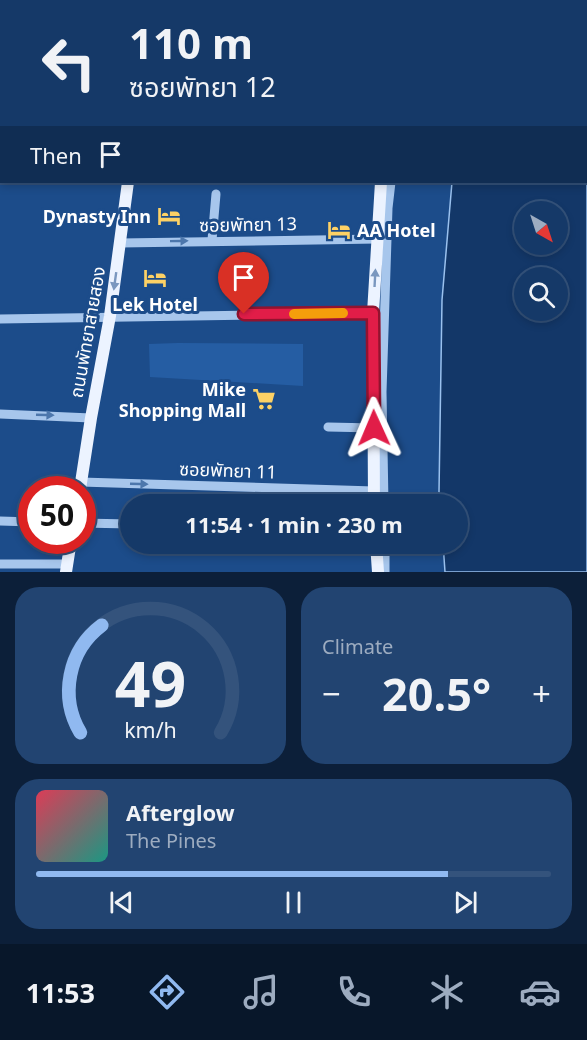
<!DOCTYPE html>
<meta charset="utf-8">
<style>
:root{--surface:#153968;--page:#224471;--text:#f1f3f6;--muted:#9dacc0;--line:#34537c;--accent:#90b9f0}
body{margin:0;font-family:"Noto Sans","Noto Sans Thai",sans-serif;background:var(--page);color:var(--text);height:100vh;display:flex;flex-direction:column;font-size:22px;white-space:nowrap}
*{box-sizing:border-box;margin:0}
p{font-size:20px;color:var(--muted)}
.icon{flex:none;width:33px;height:33px;fill:none;stroke:currentColor;stroke-width:2;stroke-linecap:round;stroke-linejoin:round}
.map{position:relative;height:572px;overflow:hidden}
.side{display:flex;flex-direction:column;gap:15px;padding:15px;background:#0c1f39;flex:1}
.side>*{flex:none}
.banner{position:absolute;left:0px;top:0px;width:588px;height:183px;box-shadow:0 3px 9px #0003,0 0 0 2px var(--line);background:#153968;color:var(--text);overflow:hidden}
.needle{width:39px;rotate:141deg}
.controls{position:absolute;left:514px;top:201px;display:grid;gap:12px}
.controls a{display:grid;place-items:center;width:54px;height:54px;border-radius:50%;background:var(--surface);box-shadow:0 3px 9px #0003,0 0 0 2px var(--line);font-size:30px}
.speed{position:absolute;left:18px;top:476px;display:flex;gap:12px;font-size:30px;font-weight:700;text-align:center}
.speed>*{display:grid;place-content:center;width:78px;height:78px;border-radius:50%;background:var(--surface);box-shadow:0 3px 9px #0003,0 0 0 2px var(--line);line-height:1}
.speed .limit{border:9px solid #d22;background:#fff;color:#111}
.pin{position:absolute;display:grid;place-items:center;width:51px;height:51px;color:#fff;margin:-62px -26px;border-radius:50% 50% 50% 0;rotate:-45deg;box-shadow:0 0 6px #0007}
.pin .icon{rotate:45deg}
.me{position:absolute;width:66px;margin:-33px;rotate:359deg;stroke-linejoin:round;filter:drop-shadow(0 0 4px #0008)}
.turn{display:flex;align-items:center;gap:21px;height:126px;padding:0 30px;font-size:27px}
.turn .icon{width:78px;height:78px;stroke-width:2.5}
.turn b{display:block;font-size:42px;line-height:51px}
.then{display:flex;align-items:center;height:57px;padding:0 30px;background:#0003;gap:12px;font-size:22px}
.big{font-size:45px;font-weight:700;line-height:1.1}
.side .widget{flex:1;display:flex;flex-direction:column;justify-content:center;gap:9px;min-width:0;padding:0 21px;border-radius:24px;background:var(--page)}
.side .dial{align-items:center;gap:0}
.dial svg{height:156px;overflow:visible;fill:none;stroke:var(--line);stroke-width:7;stroke-linecap:round;text-anchor:middle}
.dial text{fill:var(--text);stroke:none}
.song{display:flex;align-items:center;gap:18px}
.cover{width:72px;height:72px;border-radius:9px;background:linear-gradient(135deg,hsl(350 70% 55%),hsl(170 70% 35%))}
.played{height:6px;border-radius:3px;background:linear-gradient(90deg,var(--accent) 80%,var(--line) 80%)}
.keys{display:flex;justify-content:space-around;direction:ltr}
.heat{display:flex;justify-content:space-between;align-items:center;font-size:33px;direction:ltr}
.side .tiles{flex:1;display:grid;gap:15px;grid-template-columns:1fr 1fr}
.widget:last-child{grid-column:span 2}
.trip{position:absolute;left:120px;top:494px;width:348px;height:60px;border-radius:30px;background:var(--surface);box-shadow:0 3px 9px #0003,0 0 0 2px var(--line);font-weight:700;line-height:60px;text-align:center}
.tabs{display:flex;height:96px;justify-content:space-around;align-items:center;background:#08172a;color:var(--muted)}
.tabs .icon{width:42px;height:42px}
.tabs .on{color:var(--accent)}
.tabs b{font-size:27px;color:var(--text)}
.map>svg:first-child{display:block}
.green{fill:#255da3}
.water{fill:#133768;stroke:#9ac1ee;stroke-width:1.5;fill-rule:evenodd}
.lines{fill:none;stroke-linecap:round;stroke-linejoin:round}
.minor{stroke:#a7c6ec;stroke-width:9}
.major{stroke:#ecf3ff;stroke-width:12}
.oneway{fill:#4d77ac}
.oneway2{fill:#7a97bf}
.route-casing{stroke:#92132f;stroke-width:15}
.route{stroke:#e11d48;stroke-width:10}
.slow{stroke:#f59e0b;stroke-width:10}
.labels{text-anchor:middle;dominant-baseline:central;stroke-width:6;stroke-linejoin:round;paint-order:stroke}
.poi-label{font-size:18px;font-weight:bold;fill:#fff;stroke:#1c4c8a;text-anchor:end}
.street-label{font-size:18px;fill:#fff;stroke:#1c4c8a}
</style>
<div class="map">
<svg width="587" height="572" viewBox="0 0 587 572">
<rect width="100%" height="100%" fill="#1c4c8a"/>
<path class="green" d="M178 343 303 344V386L150 377 149 344Z"/>
<path class="water" d="M469 0H587V572H445L443 543H458V504H440L439 492 442 300 452 182H586V2L469 1ZM525 212H558V244H525ZM525 278H558V310H525Z"/>
<g class="lines">
<g class="minor">
<path d="M116 0 128 2"/>
<path d="M4 2V0"/>
<path d="M106 2V0"/>
<path d="M412 2V0"/>
<path d="M0 25 2 16"/>
<path d="M0 92H2"/>
<path d="M0 116H2"/>
<path d="M212 240 216 194"/>
<path d="M120 243 377 239"/>
<path d="M0 319 373 313"/>
<path d="M0 414 91 418"/>
<path d="M328 427 374 428"/>
<path d="M81 482 374 491"/>
<path d="M384 504 382 392 388 208 391 182"/>
<path d="M0 521 32 522"/>
<path d="M82 523 130 524"/>
<path d="M385 543V572"/>
<path d="M0 564H67"/>
</g>
<g class="major">
<path d="M153 2V0"/>
<path d="M404 2V0"/>
<path d="M80 489 91 418 110 316 128 182"/>
<path d="M374 504 373 313 381 182"/>
<path d="M376 543 378 572"/>
<path d="M66 572 71 540"/>
</g>
</g>
<defs><path id="oneway-solid" d="M-6-.8H1V-3.2L6.5 0L1 3.2V.8H-6Z" transform="scale(1.5)"/></defs>
<g class="oneway">
<use href="#oneway-solid" transform="translate(179 241) rotate(-1)"/>
<use href="#oneway-solid" transform="translate(45 415) rotate(2)"/>
<use href="#oneway-solid" transform="translate(139 484) rotate(2)"/>
</g>
<g class="oneway2">
<use href="#oneway-solid" transform="translate(375 278) rotate(-87)"/>
<use href="#oneway-solid" transform="translate(115 281) rotate(98)"/>
</g>
<g class="lines">
<g class="route-casing">
<path id="route" d="M244 314 373 313 374 428"/>
</g>
<use href="#route" class="route"/>
<path class="slow" d="M294 314 343 313"/>
</g>
<defs>
<g id="hotel-bare" transform="scale(1.8)"><path d="M-6-4.5h1.5V1H6V5H4.5V3h-9V5H-6ZM-4 0a1.8 1.8 0 1 1 3.6 0ZM.5 0V-2.5h3Q6-2.5 6 0Z" fill="#fdd165" stroke="#1c4c8a" stroke-width="2.5" paint-order="stroke"/></g>
<g id="supermarket-bare" transform="scale(1.8)"><path d="M-6-5.5h2.5l.6 2H6L4.5 2H-2.5L-4.4-4H-6ZM-1.5 3.2a1.3 1.3 0 1 0 .1 0ZM3 3.2a1.3 1.3 0 1 0 .1 0Z" fill="#fdd165" stroke="#1c4c8a" stroke-width="2.5" paint-order="stroke"/></g>
</defs>
<g fill-rule="evenodd">
<use href="#hotel-bare" x="169" y="216"/>
<use href="#hotel-bare" x="339" y="230"/>
<use href="#hotel-bare" x="155" y="278"/>
<use href="#supermarket-bare" x="264" y="399"/>
</g>
<g class="labels">
<g class="poi-label">
<text x="151" y="216">Dynasty Inn</text>
<text x="357" y="230" text-anchor="start">AA Hotel</text>
<text x="155" y="304" text-anchor="middle">Lek Hotel</text>
<text x="246" y="389">Mike<tspan x="246" dy="21">Shopping Mall</tspan></text>
</g>
<g class="street-label">
<text transform="translate(248 224) rotate(-1)">ซอยพัทยา 13</text>
<text transform="translate(87 332) rotate(-80)">ถนนพัทยาสายสอง</text>
<text transform="translate(228 470) rotate(2)">ซอยพัทยา 11</text>
</g>
</g>
</svg>
<div class="controls">
<a><svg class="needle" viewBox="-14 -14 28 28"><path d="M0-13l5 13h-10z" fill="#e53935"/><path d="M0 13l5-13h-10z" fill="#9dacc0"/></svg></a>
<a><svg class="icon" aria-label="search" viewBox="0 0 24 24"><circle cx="10" cy="10" r="6"/><path d="M15 15l6 6"/></svg></a>
</div>
<div class="speed"><div class="limit">50</div></div>
<div class="pin" style="left:244px;top:314px;background:#d93025"><svg class="icon" aria-label="arrive" viewBox="0 0 24 24"><path d="M6 21V4h12l-3 4 3 4H6"/></svg></div>
<svg class="me" style="left:374px;top:428px" viewBox="-20 -20 40 40"><path d="M0-17L14 15 0 8-14 15z" fill="#e11d48" stroke="#fff" stroke-width="4"/></svg>
<div class="trip">11:54 · 1 min · 230 m</div>
<div class="banner">
<div class="turn"><svg class="icon" aria-label="left" viewBox="0 0 24 24"><path d="M17 20v-9H6M10 6l-5 5 5 5"/></svg><div><b>110 m</b>ซอยพัทยา 12</div></div>
<div class="then">Then<svg class="icon" aria-label="arrive" viewBox="0 0 24 24"><path d="M6 21V4h12l-3 4 3 4H6"/></svg></div>
</div>
</div>
<section class="side">
<div class="tiles">
<div class="widget dial"><svg viewBox="0 0 100 80">
<path d="M14 69A42 42 0 1 1 86 69"/>
<path d="M14 69A42 42 0 0 1 25 14" stroke="#90b9f0"/>
<text x="50" y="56" font-size="32" font-weight="700">49</text>
<text x="50" y="72" font-size="11">km/h</text>
</svg></div>
<div class="widget"><p>Climate</p>
<div class="heat"><a>−</a><b class="big">20.5°</b><a>+</a></div>
</div>
<div class="widget">
<div class="song"><i class="cover"></i><div><b>Afterglow</b><p>The Pines</p></div></div>
<div class="played"></div>
<div class="keys"><svg class="icon" aria-label="previous" viewBox="0 0 24 24"><path d="M18 5L8 12l10 7zM5 5v14"/></svg><svg class="icon" aria-label="pause" viewBox="0 0 24 24"><path d="M8 5v14M16 5v14"/></svg><svg class="icon" aria-label="next" viewBox="0 0 24 24"><path d="M6 5l10 7-10 7zM19 5v14"/></svg></div>
</div>
</div>
</section>
<nav class="tabs">
<b>11:53</b>
<svg class="icon on" aria-label="directions" viewBox="0 0 24 24"><path d="M12 3l9 9-9 9-9-9zM9 14v-3h6M13 9l2 2-2 2"/></svg>
<svg class="icon" aria-label="music" viewBox="0 0 24 24"><path d="M9 18V5l10-2v13"/><circle cx="6" cy="18" r="3"/><circle cx="16" cy="16" r="3"/></svg>
<svg class="icon" aria-label="phone" viewBox="0 0 24 24"><path d="M5 4h4l2 5-3 2q2 4 5 5l2-3 5 2v4C11 20 4 13 5 4z"/></svg>
<svg class="icon" aria-label="climate" viewBox="0 0 24 24"><path d="M12 3v18M4 7l16 10M4 17L20 7"/></svg>
<svg class="icon" aria-label="car" viewBox="0 0 24 24"><path d="M5 17H2v-5l4-1 3-4h7l3 4 3 1v5h-3M9 17h6M6 11h13"/><circle cx="7" cy="17" r="2"/><circle cx="17" cy="17" r="2"/></svg>
</nav>
